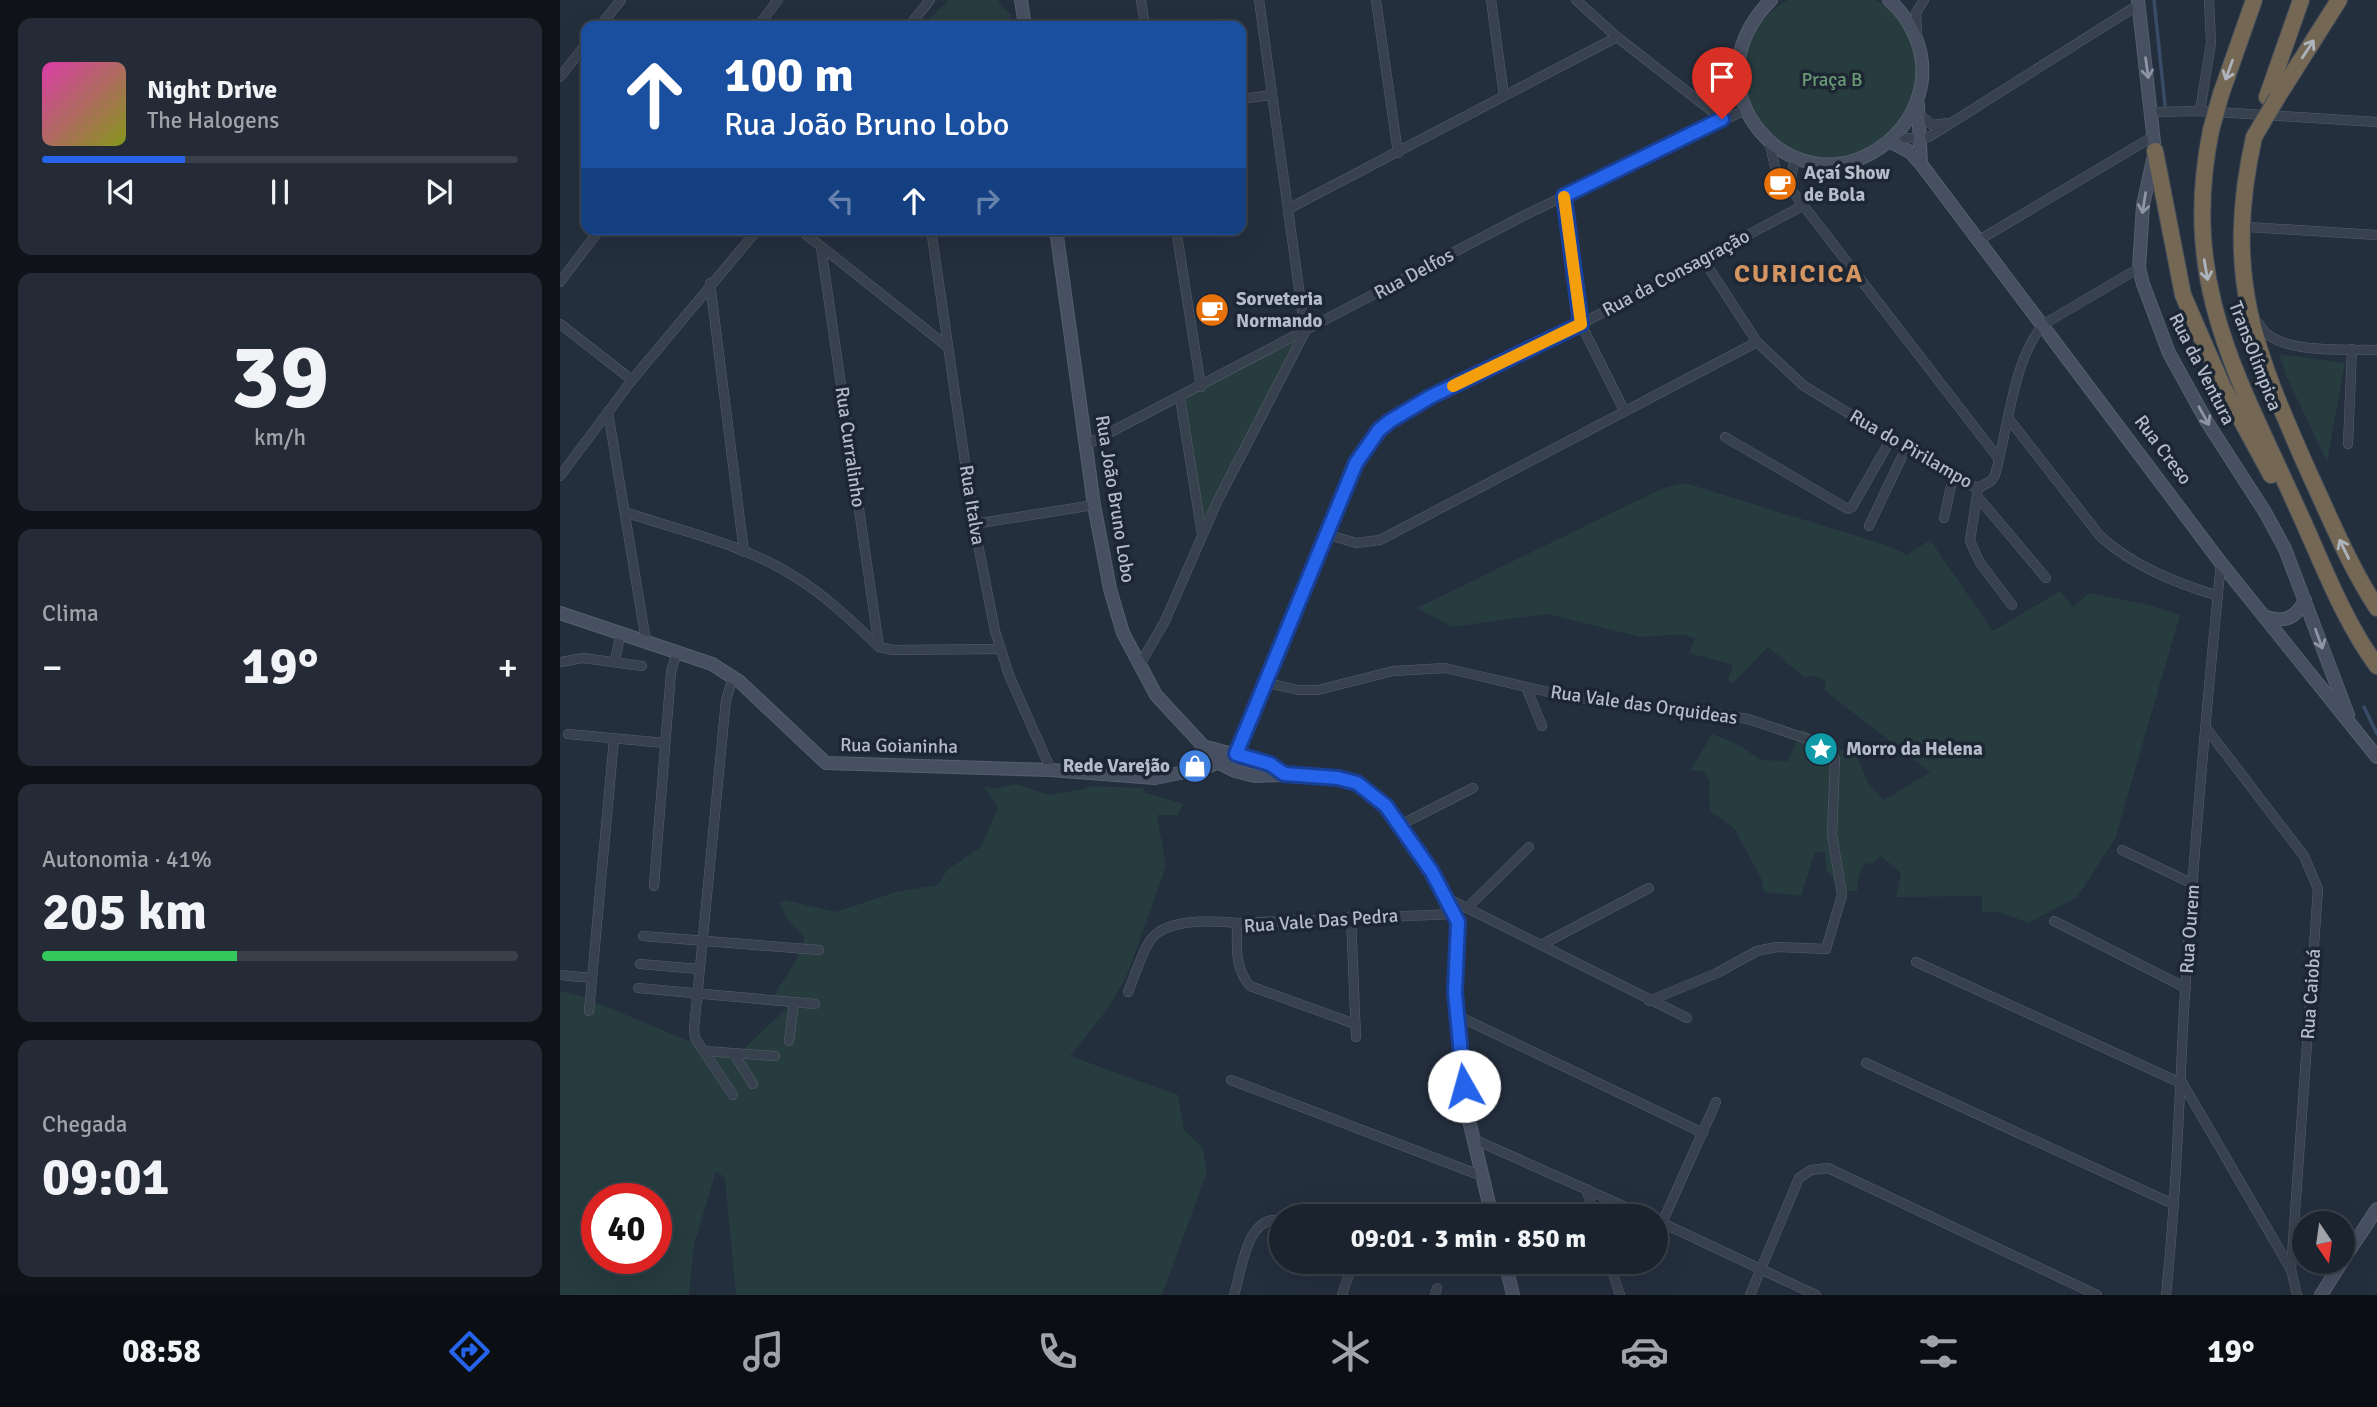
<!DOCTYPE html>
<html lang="pt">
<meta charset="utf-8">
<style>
:root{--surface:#1b232e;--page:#242b36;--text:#f1f3f6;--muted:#a0a4aa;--line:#39404a;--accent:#2563eb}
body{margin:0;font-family:Signika,sans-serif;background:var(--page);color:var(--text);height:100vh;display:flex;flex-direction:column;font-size:26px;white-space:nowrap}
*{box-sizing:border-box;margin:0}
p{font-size:23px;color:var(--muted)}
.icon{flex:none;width:38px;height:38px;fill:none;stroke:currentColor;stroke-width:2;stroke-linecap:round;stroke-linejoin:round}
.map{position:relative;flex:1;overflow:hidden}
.drawer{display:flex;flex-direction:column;gap:18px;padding:18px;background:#0f1319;width:560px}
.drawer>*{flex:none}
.hud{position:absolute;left:21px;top:21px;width:665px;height:214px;border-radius:14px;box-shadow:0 7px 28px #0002,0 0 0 2px var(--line);background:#1a4fa0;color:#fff;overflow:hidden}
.needle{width:46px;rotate:167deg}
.buttons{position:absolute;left:1732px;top:1211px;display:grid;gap:14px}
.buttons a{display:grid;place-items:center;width:63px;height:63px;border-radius:50%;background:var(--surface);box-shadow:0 7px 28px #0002,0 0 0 2px var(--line);font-size:35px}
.speed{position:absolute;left:21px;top:1183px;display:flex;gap:14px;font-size:35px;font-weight:700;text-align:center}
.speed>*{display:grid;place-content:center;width:91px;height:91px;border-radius:50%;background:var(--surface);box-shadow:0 7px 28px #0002,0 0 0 2px var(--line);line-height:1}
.speed .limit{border:10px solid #d22;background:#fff;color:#111}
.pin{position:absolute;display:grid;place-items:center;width:60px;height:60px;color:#fff;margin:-72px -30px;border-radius:50% 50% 50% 0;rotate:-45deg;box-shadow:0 0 7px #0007}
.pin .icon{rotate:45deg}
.me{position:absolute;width:77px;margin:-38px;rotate:353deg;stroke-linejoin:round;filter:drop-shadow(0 0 5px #0008)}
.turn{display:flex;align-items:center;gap:24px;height:147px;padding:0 28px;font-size:32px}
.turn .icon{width:91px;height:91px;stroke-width:2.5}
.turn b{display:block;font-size:49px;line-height:60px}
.lanes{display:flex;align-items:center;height:66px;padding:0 28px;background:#0003;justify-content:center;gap:35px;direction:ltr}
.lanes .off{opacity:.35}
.big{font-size:52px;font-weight:800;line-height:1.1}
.drawer .widget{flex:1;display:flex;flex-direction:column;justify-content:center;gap:10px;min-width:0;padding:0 24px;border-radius:14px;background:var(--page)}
.drawer .dial{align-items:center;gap:0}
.dial b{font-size:91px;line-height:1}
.song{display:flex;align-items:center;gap:21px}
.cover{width:84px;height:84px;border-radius:10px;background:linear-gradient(135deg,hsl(320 70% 55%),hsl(70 70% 35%))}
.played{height:7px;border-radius:4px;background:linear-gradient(90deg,var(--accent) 30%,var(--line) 30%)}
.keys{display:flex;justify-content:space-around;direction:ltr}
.heat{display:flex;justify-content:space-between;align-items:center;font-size:38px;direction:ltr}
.charge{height:10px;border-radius:5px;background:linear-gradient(90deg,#34c759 41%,var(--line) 0)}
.trip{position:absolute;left:709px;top:1204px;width:399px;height:70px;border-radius:35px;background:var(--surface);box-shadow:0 7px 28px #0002,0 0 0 2px var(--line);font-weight:800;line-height:70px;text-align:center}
.menu{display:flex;height:112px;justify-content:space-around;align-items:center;background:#0b0e12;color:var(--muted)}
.menu .icon{width:49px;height:49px}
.menu .active{color:var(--accent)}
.menu b{font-size:32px;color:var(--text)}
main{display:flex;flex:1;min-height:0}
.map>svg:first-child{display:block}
.green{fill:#263c3f;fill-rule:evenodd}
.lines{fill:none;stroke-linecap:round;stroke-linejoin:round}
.stream{stroke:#394c67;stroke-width:3.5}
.street-casing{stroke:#565f6c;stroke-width:10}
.secondary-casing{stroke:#565f6c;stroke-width:14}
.highway-casing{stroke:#434c59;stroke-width:18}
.street{stroke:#38414e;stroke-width:9}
.secondary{stroke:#465061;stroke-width:12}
.highway{stroke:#746855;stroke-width:16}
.highway-bridge-casing{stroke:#434c59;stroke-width:18;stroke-linecap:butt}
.highway-bridge{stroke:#746855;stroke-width:16}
.oneway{stroke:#aeb4bd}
.oneway2{stroke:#8e96a5}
.route-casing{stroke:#184099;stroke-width:18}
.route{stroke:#2563eb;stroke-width:12}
.slow{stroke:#f59e0b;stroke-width:12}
.labels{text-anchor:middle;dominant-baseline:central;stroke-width:7;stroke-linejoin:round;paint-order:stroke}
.park-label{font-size:19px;fill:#6b9a76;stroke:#1d2633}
.poi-label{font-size:19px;font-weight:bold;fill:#b4bcc9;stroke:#1d2633;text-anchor:start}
.street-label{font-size:19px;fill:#b4bcc9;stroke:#1d2633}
.district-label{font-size:26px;font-weight:bold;letter-spacing:2px;fill:#d59563;stroke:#1d2633}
</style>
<main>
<section class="drawer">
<div class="widget">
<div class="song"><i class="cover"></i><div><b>Night Drive</b><p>The Halogens</p></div></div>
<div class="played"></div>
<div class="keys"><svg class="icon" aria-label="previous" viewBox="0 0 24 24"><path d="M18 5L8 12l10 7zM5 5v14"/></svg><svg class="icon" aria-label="pause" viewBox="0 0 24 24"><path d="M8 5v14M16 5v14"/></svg><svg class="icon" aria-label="next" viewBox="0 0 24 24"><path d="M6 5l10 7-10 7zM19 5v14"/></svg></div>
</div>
<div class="widget dial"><b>39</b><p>km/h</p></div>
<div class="widget"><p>Clima</p>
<div class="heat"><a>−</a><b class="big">19°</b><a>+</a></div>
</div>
<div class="widget"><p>Autonomia · 41%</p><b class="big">205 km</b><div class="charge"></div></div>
<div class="widget"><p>Chegada</p><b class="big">09:01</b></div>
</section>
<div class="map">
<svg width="1817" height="1295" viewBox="0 0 1817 1295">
<rect width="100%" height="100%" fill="#242f3e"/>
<g class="green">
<path d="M389 0H437L452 16 441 26H361Z"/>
<path d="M1228 0C1255 0 1287 0 1313 0 1322 1 1328 9 1334 15 1363 44 1363 90 1341 122 1326 143 1306 155 1280 158 1188 166 1148 46 1228 0Z"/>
<path d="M745 332 642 536 620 398Z"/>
<path d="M1719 354 1785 363 1767 462 1728 380Z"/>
<path d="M1125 483 1329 546 1347 555 1370 540 1433 631 1500 591 1513 607 1529 593 1589 605 1620 615 1555 839 1517 897 1468 923 1439 912H1422V896L1336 897 1341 873 1321 856 1313 863 1304 864 1298 877 1297 891H1285L1266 870 1265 852H1255L1241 896 1204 892 1201 878 1174 828 1150 811 1149 779 1142 770 1130 771 1152 734 1175 743 1201 760 1228 761 1242 729 1298 758 1307 782 1324 800 1370 772 1264 690 1266 681 1253 676 1244 677 1208 647 1173 683 1168 680 1173 665 1129 653 1135 638 1123 634 1081 637 987 614 892 627 857 608 1101 489Z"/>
<path d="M456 784 489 795 528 788 525 786 584 788 583 792 624 804 617 815H597L606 866 587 920 567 975 549 1007 510 1056 618 1095 624 1130 643 1148 647 1172 602 1295H176L165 1178 156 1171 134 1245 129 1295H0V991L20 996 173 1059 227 1008 214 995 236 961 245 937 228 920 219 903 225 900 276 912 336 892 378 885 387 870 421 847 438 808 424 786 433 789ZM37 1199H96V1258H37Z"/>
</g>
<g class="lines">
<g class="stream">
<path d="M1594 0 1605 105"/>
<path d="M1804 707 1817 734"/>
</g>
<g class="street-casing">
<g id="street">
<path d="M581 0 585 26"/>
<path d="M816 0 838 153"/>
<path d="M931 0 944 96"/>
<path d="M1016 0 1057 37 1162 119"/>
<path d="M40 26 61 0"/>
<path d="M198 26 218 0"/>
<path d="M349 26 370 0"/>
<path d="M1357 35 1356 13 1364 0"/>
<path d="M0 77 26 44"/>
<path d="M681 99 712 95"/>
<path d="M1640 111 1651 43 1649 0"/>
<path d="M1593 112 1640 111 1817 122"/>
<path d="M1358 113 1372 125 1388 123"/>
<path d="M1332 139 1369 137 1578 5"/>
<path d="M1209 141 1215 167 1223 179 1439 459"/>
<path d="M1230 186 1233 167 1238 158"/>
<path d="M1004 196 1016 302 1021 324 1064 410"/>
<path d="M728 209 1057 37"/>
<path d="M1688 227 1817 235"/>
<path d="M239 229 388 347"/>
<path d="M371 229 414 524 435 631 449 675 491 770"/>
<path d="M616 229 641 387"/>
<path d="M1419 240 1594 136"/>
<path d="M261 247 319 647"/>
<path d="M1143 259 1197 342 1244 386 1401 482 1418 488 1431 481 1435 475C1448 430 1453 358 1484 324L1579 268"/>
<path d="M0 282 40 229"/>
<path d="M150 283 184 552"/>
<path d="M0 324 72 380"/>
<path d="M1699 324C1714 355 1785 349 1817 350"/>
<path d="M620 398 642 534"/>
<path d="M48 412 86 641"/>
<path d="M1449 419 1540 536C1573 566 1616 583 1658 596"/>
<path d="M1165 437 1288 509 1292 507 1331 439"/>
<path d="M1788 444 1792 349"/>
<path d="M526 445 963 216 1185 110"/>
<path d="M0 476 72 380 198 229"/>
<path d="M1418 488 1410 541 1420 563 1452 605"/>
<path d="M1417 496 1486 578"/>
<path d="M65 512C120 531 183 544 232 575 264 594 292 621 319 647L333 650 441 649"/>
<path d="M1384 518 1393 477"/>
<path d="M414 524 534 505"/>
<path d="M1309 526 1346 448"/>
<path d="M766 534 796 543 820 540 1197 342"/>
<path d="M55 660 61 633"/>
<path d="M0 662 23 658 82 666"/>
<path d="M579 666 605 621 657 502 745 332 699 0"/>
<path d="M703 682 738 690H758L833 671 885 668 1010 697 1147 712 1188 719 1268 746 1275 759 1272 835 1282 895 1266 949 1216 947 1197 951 1157 973 1089 1001"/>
<path d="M966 687 982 726"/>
<path d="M1646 728 1744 856 1758 889 1731 1269 1737 1295"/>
<path d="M8 734 105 743"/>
<path d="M676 754 796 463 830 421 870 397 1021 324 1244 205"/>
<path d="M840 825 913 788"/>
<path d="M1562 850 1633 884"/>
<path d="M94 886 111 672 117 652"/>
<path d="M887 898 1127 1018"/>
<path d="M907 908 969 847"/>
<path d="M791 916 796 1037"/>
<path d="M1494 921 1626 988"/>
<path d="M83 936 259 950"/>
<path d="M981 945 1089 888"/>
<path d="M1356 962 1623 1084 1730 1268"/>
<path d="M80 964 139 969"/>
<path d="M0 975 32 978"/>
<path d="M78 988 255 1004"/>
<path d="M568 992C575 976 580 957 589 942 604 917 652 921 677 923"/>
<path d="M29 1011 54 739"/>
<path d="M896 1015 1143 1133"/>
<path d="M795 1024 690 986C674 968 677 946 677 923L895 914"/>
<path d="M229 1041 234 1003"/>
<path d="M144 1051 215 1056"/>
<path d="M174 1054 193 1084"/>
<path d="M1306 1063 1613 1204"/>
<path d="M671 1080 922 1176"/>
<path d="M173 1095 135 1038 134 1029 166 700 173 677"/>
<path d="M913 1139 1086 1216"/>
<path d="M1026 1189 1035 1216"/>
<path d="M1096 1220 1256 1295"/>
<path d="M1102 1223 1156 1102"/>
<path d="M1049 1262 1060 1295"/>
<path d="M674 1295C682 1270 686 1215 721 1220"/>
<path d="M782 1295 793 1262"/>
<path d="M875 1295 877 1288"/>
<path d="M1190 1295 1239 1178 1251 1170 1268 1168 1537 1295"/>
<path d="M1606 1295C1616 1200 1619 1104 1624 1009 1633 860 1646 711 1661 563"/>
</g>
</g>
<g class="secondary-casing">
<g id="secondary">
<path d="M461 0 465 26"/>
<path d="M1211 0C1122 89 1232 210 1321 147 1342 132 1356 111 1361 86 1367 54 1353 21 1329 0"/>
<path d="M1578 0 1595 151 1583 205 1579 268 1583 284 1609 353 1647 422 1705 512 1725 549 1788 715"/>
<path d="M1358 105 1361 164"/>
<path d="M1329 141 1350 152 1361 164 1661 563 1817 757"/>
<path d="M496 229 534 505 550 589 563 633 596 695 659 763 675 771 695 776 747 774 797 783 826 806 872 872 898 922 895 992 899 1048 908 1116 932 1216"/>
<path d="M0 613 152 664 180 682 266 763 491 770 595 778 645 768 676 754"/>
<path d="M1706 617C1725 623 1736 618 1745 600"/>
<path d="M646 747 710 764 724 774"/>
<path d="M1783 1260 1817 1209"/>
<path d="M945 1262 953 1295"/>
<path d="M1761 1295 1782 1262"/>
</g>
</g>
<g class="highway-casing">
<g id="highway">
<path d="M1661 94 1694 0"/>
<path d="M1707 97 1741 0"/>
<path d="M1717 98 1779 0"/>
<path d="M1651 130C1620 285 1677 374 1738 510 1762 562 1783 620 1817 666"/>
<path d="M1694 137C1663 277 1694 349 1750 475 1771 520 1790 567 1817 608"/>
<path d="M1595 151 1623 295 1662 385 1711 475"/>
</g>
</g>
<use href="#street" class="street"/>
<use href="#secondary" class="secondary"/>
<use href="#highway" class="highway"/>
<g class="highway-bridge-casing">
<g id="highway-bridge">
<path d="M1651 130 1661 94"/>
<path d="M1694 137 1717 98"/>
</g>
</g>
<use href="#highway-bridge" class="highway-bridge"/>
</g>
<defs><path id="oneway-shaft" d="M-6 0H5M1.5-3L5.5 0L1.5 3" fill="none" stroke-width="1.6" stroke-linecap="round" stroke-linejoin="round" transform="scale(1.75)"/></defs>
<g class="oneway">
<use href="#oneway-shaft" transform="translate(1748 49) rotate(-57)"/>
<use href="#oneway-shaft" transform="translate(1669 70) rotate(110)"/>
<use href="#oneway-shaft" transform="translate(1646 270) rotate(80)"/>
<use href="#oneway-shaft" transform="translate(1784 549) rotate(-116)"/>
</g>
<g class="oneway2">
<use href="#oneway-shaft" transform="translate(1587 68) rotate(82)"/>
<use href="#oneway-shaft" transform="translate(1584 203) rotate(99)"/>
<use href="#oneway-shaft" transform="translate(1644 416) rotate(61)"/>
<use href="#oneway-shaft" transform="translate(1759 639) rotate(70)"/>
</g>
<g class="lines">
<g class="route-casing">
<path id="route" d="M904 1086 895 992 898 922 872 872 826 806 797 783 778 778 724 774 710 764 676 754 796 463 819 430 830 421 870 397 1021 324 1004 196 1162 119"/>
</g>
<use href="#route" class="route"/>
<path class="slow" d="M893 386 1021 324 1004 197"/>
</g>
<defs>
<g id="cafe-disc" transform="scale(1.75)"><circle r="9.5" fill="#e8710a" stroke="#1d2633"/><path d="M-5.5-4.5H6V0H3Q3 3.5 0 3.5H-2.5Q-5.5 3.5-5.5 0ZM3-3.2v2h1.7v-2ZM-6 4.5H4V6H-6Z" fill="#fff"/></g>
<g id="sight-disc" transform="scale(1.75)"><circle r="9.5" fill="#0f9aa8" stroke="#1d2633"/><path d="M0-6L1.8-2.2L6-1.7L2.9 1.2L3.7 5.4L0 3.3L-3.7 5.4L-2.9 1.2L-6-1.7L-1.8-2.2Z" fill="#fff"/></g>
<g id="shop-disc" transform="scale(1.75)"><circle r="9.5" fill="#3f7fe0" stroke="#1d2633"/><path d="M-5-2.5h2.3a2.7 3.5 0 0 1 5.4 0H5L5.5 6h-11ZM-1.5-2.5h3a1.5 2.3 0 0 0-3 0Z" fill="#fff"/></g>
</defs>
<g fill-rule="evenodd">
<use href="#cafe-disc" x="1220" y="184"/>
<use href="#cafe-disc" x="652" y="310"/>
<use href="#sight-disc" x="1261" y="749"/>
<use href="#shop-disc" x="635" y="766"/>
</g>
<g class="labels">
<g class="park-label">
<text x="1272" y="80">Praça B</text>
</g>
<g class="poi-label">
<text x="1244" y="173">Açaí Show<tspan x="1244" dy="22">de Bola</tspan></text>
<text x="676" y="299">Sorveteria<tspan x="676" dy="22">Normando</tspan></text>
<text x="1286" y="749">Morro da Helena</text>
<text x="610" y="766" text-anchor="end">Rede Varejão</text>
</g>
<g class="street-label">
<text transform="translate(1116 273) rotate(-28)">Rua da Consagração</text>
<text transform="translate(854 274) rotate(-28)">Rua Delfos</text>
<text transform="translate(1695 356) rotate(69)">TransOlímpica</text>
<text transform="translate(1642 369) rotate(63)">Rua da Ventura</text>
<text transform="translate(290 447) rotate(82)">Rua Curralinho</text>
<text transform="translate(1351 449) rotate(30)">Rua do Pirilampo</text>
<text transform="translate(1603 450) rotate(53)">Rua Creso</text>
<text transform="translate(555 499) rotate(81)">Rua João Bruno Lobo</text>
<text transform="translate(412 505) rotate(81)">Rua Italva</text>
<text transform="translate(1084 705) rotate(8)">Rua Vale das Orquideas</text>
<text transform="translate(339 746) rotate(1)">Rua Goianinha</text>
<text transform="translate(761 921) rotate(-4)">Rua Vale Das Pedra</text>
<text transform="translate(1630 929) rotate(-86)">Rua Ourem</text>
<text transform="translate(1751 994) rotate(-86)">Rua Caiobá</text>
</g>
<g class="district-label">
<text x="1239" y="274">CURICICA</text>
</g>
</g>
</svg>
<div class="buttons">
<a><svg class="needle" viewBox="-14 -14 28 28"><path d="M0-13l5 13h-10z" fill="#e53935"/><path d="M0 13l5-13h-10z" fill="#a0a4aa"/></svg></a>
</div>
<div class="speed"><div class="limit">40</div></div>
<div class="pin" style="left:1162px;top:119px;background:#d93025"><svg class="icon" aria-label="arrive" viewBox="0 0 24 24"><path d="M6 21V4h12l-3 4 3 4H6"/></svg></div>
<svg class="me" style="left:904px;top:1086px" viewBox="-20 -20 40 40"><circle r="19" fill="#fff"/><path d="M0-13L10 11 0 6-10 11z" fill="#2563eb"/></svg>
<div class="trip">09:01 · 3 min · 850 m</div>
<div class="hud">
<div class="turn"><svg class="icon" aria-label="ahead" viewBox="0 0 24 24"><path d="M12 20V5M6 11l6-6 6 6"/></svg><div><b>100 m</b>Rua João Bruno Lobo</div></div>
<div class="lanes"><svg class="icon off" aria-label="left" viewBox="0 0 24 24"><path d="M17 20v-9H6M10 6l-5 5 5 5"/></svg><svg class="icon" aria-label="ahead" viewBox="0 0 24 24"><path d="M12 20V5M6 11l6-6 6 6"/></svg><svg class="icon off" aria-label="right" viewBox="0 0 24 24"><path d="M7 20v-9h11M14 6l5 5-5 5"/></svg></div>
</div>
</div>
</main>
<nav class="menu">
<b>08:58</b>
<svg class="icon active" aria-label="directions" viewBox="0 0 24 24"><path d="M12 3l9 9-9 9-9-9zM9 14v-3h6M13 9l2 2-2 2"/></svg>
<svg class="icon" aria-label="music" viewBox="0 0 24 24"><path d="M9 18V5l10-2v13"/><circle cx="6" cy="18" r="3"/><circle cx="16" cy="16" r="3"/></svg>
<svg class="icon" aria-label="phone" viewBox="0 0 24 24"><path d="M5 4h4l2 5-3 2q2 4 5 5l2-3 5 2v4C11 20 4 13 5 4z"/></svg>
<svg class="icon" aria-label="climate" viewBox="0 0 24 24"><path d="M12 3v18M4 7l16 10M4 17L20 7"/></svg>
<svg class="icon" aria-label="car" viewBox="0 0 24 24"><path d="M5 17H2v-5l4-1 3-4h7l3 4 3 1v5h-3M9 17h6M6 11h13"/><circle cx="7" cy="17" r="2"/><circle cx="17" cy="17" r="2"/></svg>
<svg class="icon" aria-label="filters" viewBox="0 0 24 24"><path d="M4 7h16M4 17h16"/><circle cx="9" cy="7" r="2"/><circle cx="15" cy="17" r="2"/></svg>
<b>19°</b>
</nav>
